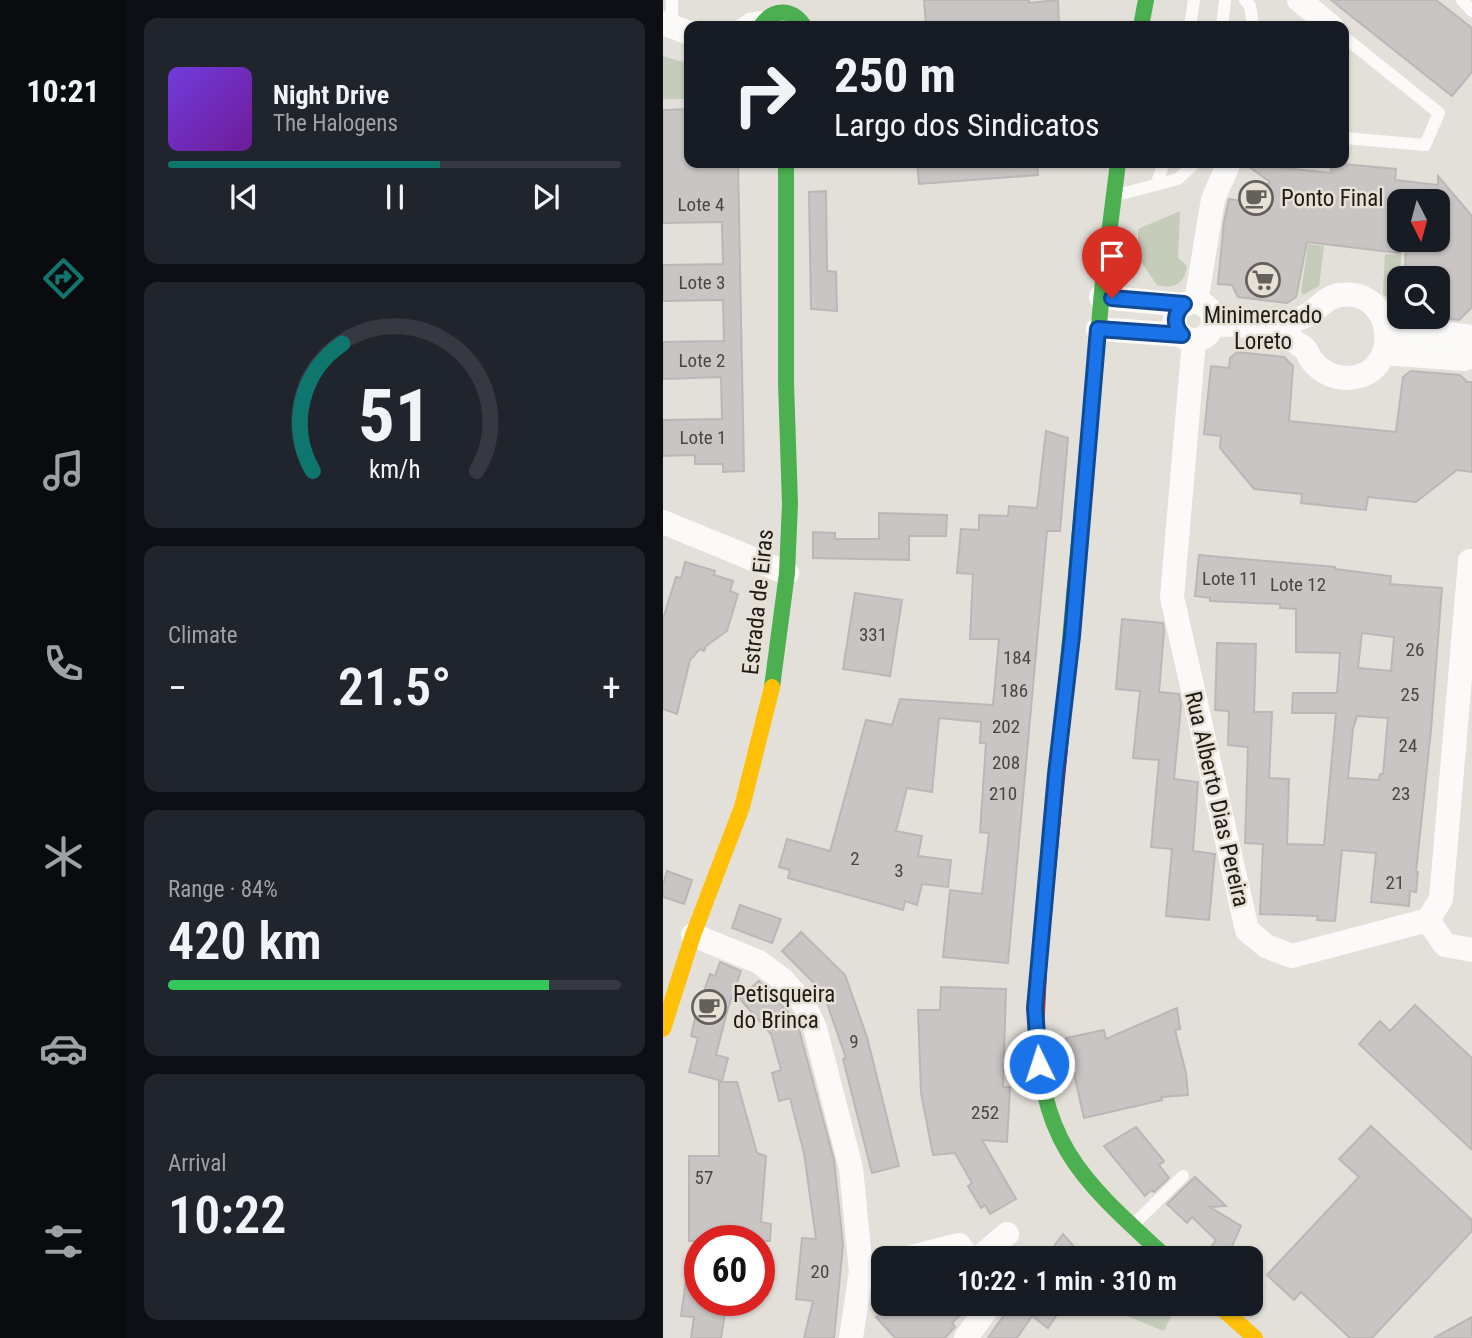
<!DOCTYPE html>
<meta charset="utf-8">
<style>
:root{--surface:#171b24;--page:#20242c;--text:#f1f3f6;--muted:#9ea1a6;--line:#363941;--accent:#0f766e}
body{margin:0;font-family:"Roboto Condensed",sans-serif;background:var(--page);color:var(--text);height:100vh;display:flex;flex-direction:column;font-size:26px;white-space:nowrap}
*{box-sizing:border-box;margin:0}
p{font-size:23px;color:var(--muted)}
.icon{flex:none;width:38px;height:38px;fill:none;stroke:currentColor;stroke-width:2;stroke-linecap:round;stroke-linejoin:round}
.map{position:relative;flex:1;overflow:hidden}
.drawer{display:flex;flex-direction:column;gap:18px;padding:18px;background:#0d0f14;width:537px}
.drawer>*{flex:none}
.top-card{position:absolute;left:21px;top:21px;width:665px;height:147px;border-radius:14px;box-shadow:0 2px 5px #0004;background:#171b24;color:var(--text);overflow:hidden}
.needle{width:46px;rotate:174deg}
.fabs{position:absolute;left:724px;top:189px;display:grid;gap:14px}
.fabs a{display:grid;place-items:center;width:63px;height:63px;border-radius:14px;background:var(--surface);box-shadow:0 2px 5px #0004;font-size:35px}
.speed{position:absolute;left:21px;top:1225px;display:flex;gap:14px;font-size:35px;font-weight:700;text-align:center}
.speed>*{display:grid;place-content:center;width:91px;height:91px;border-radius:50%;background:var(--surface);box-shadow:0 2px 5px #0004;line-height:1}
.speed .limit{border:10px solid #d22;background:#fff;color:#111}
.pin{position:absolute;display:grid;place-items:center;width:60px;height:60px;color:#fff;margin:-72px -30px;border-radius:50% 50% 50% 0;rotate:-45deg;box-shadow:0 0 7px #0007}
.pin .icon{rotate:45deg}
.me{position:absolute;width:77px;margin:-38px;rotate:356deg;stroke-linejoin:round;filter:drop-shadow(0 0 5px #0008)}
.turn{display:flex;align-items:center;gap:24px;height:147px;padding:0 35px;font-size:32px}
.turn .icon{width:91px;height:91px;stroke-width:2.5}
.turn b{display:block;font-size:49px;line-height:60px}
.big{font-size:52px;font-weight:600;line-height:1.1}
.drawer .tile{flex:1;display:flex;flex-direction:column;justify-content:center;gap:10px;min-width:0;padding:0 24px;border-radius:14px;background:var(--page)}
.drawer .dial{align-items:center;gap:0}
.dial svg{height:182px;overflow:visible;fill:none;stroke:var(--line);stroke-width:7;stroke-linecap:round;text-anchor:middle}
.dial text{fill:var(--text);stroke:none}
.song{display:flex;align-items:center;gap:21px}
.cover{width:84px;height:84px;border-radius:10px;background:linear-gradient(135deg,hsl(260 70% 55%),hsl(280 70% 35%))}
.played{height:7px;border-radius:4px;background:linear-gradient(90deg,var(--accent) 60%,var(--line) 60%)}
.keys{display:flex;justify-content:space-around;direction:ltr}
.heat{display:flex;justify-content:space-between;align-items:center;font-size:38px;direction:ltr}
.charge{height:10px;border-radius:5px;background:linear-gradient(90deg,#34c759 84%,var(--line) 0)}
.trip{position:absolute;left:208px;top:1246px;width:392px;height:70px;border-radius:14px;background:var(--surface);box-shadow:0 2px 5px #0004;font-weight:600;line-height:70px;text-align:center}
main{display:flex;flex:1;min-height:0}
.menu{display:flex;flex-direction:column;width:126px;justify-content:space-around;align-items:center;background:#090b0e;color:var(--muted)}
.menu .icon{width:49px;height:49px}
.menu .on{color:var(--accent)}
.menu b{font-size:32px;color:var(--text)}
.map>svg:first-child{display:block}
.green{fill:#c5ccba}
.building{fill:#c9c5c4;stroke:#bbb7b6;stroke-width:2;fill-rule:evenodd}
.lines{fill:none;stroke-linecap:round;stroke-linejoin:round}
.lane{stroke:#fbfaf9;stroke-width:12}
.street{stroke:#fbfaf9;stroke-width:24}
.fast{stroke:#4caf50;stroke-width:16}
.slow{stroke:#ffc107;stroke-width:16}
.jam{stroke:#c62828;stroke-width:16}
.route-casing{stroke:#114b97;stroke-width:18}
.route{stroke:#1a73e8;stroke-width:12}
.labels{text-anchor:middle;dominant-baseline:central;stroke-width:5;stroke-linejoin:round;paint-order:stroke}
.number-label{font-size:19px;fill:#4a4643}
.poi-label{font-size:23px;fill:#1f1c18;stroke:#e7e0d5;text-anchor:start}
.street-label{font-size:23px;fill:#1f1c18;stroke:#e7e0d5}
</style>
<main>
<nav class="menu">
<b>10:21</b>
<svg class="icon on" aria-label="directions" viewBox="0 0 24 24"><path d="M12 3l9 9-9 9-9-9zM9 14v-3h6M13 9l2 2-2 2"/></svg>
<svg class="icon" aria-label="music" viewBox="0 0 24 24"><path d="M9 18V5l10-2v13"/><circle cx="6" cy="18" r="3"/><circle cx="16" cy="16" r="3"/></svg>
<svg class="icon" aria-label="phone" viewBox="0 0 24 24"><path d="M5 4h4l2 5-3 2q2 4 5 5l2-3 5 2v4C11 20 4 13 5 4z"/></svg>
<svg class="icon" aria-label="climate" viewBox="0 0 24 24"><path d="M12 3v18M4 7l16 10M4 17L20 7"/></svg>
<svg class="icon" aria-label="car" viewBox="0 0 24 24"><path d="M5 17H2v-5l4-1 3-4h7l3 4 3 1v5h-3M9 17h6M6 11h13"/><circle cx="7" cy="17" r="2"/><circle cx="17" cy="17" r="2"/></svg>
<svg class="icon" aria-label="filters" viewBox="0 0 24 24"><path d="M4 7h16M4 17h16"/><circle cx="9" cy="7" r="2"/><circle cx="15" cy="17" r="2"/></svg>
</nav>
<section class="drawer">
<div class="tile">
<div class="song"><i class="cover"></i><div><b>Night Drive</b><p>The Halogens</p></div></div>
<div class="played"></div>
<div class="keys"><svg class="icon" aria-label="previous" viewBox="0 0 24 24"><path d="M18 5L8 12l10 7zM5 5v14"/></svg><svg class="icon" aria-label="pause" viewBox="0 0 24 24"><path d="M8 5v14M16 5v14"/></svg><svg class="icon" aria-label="next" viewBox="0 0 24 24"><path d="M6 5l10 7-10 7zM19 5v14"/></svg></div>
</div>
<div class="tile dial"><svg viewBox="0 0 100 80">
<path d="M14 69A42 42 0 1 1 86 69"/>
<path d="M14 69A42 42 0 0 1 27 13" stroke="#0f766e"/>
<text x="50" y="56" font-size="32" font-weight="700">51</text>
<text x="50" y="72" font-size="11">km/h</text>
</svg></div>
<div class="tile"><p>Climate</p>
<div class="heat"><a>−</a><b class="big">21.5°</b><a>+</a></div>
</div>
<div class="tile"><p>Range · 84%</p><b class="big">420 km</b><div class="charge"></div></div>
<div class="tile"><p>Arrival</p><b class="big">10:22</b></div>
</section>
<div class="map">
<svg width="809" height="1338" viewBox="0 0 809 1338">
<rect width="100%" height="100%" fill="#e3dfd9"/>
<g class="green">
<path d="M0 56 26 64V105H22V99H0Z"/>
<path d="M517 211 515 258 524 266C521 285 511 289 494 285L478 262 475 252V229Z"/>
<path d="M645 244 661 246 656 286 640 295 638 292Z"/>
<path d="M722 254 738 255 736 303 733 305 720 294Z"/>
<path d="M446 1304H514L501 1331 444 1308Z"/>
</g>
<g class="building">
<path d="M261 0H366V3L395 0 396 26H263Z"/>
<path d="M668 0H773L809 28V72L789 96Z"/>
<path d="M26 109V163H75L81 471 60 472V464H32V455L0 456V420L59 419 58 377 0 379V342L61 341 60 300 0 301V265L60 264 59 222 0 223V110Z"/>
<path d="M254 163H374L375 175 256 184Z"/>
<path d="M669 163 733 169 732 180 775 185V176L809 216V307L796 320 775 318V278H742L743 240H775V201H737V253L644 242 633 297 624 303 575 297 569 285 555 284 561 222 566 199 581 201 607 182 582 164 668 173Z"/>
<path d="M163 191 164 271 173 272 174 311 148 309 146 192Z"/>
<path d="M574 352 621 357 630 366 626 421 733 432 740 377 748 371 797 375 804 382H809V472L794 470 753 502 705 497 703 510 638 503 639 494 591 489 557 448 558 436 541 434 548 366 566 368 567 358Z"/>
<path d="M383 431 405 438 397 531H384L345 963 280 957 287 890 319 894 326 833 317 832 323 743H317L318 722 276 718 269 792 244 788 233 831 259 836 255 856 288 860 285 887 259 884 254 905 242 901 240 910 125 878 127 870 116 867 124 839 167 851 203 720 229 725 237 699 330 705 336 639H307L310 574 294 573 298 529 316 530V515L345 516 346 506 374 508Z"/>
<path d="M216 513 284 515 283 536H246V560L150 558V532L172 533V539H216Z"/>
<path d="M536 555 672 567V569L728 576 727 584 779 588 768 730 753 872H755L753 892 747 891 746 906 708 902 713 853 679 850 672 921 654 920 655 916 597 914 600 844 582 843 585 747 565 745 566 711 552 710 554 643 593 644 591 712H609L606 778 626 779 624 844 661 845 673 713H629L630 693H674L677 653 633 652V609L617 608V604L547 601V598L532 596ZM699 633 731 637 728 671 695 668ZM694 716 725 718 720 774H717L716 780 685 778 690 729Z"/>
<path d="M22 562 52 571 51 575 70 581 67 591 75 594 64 631 43 646 41 651 37 649 27 660 14 714 0 709V619L13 577 18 578Z"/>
<path d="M192 593 239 600 227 676 180 669Z"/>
<path d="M459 619 500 623 501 631 496 692 516 694 518 705 511 779 535 782 530 851 552 854 546 920 503 916 509 849 488 847 496 760 470 758 477 691 453 689Z"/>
<path d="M4 871 29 880 21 904 0 897V885Z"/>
<path d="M77 905 118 919 109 943 69 928Z"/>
<path d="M138 932 182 975 204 1037 236 1166 209 1173 180 1059 183 1058 160 992 119 951Z"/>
<path d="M57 962 78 971 65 1008 53 1055 65 1058 59 1081 26 1072 35 1038 28 1036 33 1014 47 974 52 976Z"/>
<path d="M96 981 130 1017 136 1029 171 1160 180 1245 171 1338H141L150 1301 133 1299 139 1238 153 1239 141 1153 127 1098 116 1101 109 1073 118 1070 108 1034 76 998Z"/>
<path d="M278 987 343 989 340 1087H347L344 1142 319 1140 353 1199 327 1214 322 1205 318 1208 305 1186 309 1183 292 1153 270 1155 258 1093 255 1010H277Z"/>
<path d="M752 1005 809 1058V1150L696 1044 717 1021 727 1031Z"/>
<path d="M514 1008 517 1029 512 1030 523 1073 525 1095 498 1097 499 1100 421 1118 403 1038 441 1030 443 1039Z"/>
<path d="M56 1082H74L94 1153 103 1156 98 1222 108 1224 107 1241H26V1156H56Z"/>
<path d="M708 1126 809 1220V1231L709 1338H687L638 1292 631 1300 604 1275 696 1177 676 1159Z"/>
<path d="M473 1127 501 1161 496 1165 506 1178 491 1192 488 1190 482 1196 441 1146Z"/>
<path d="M532 1177 563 1206 547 1207 578 1226 566 1253 560 1258H540L553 1240 529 1217 524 1223 504 1204Z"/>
<path d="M400 1234 407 1242 420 1258H382Z"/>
<path d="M27 1252 37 1253V1300H64L58 1338H28L31 1317 18 1316Z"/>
<path d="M229 1304H309L289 1323 292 1327 282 1338H232L213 1317Z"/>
<path d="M349 1304H383L395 1313 385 1328 369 1316 354 1338H325Z"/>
<path d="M809 1317V1338H771Z"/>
</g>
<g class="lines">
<g class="lane">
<path d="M582 0 587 6 590 25"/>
<path d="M799 0 809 11"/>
<path d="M76 26 86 19 97 17"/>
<path d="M527 26 531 0"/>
<path d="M559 26 562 0"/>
<path d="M9 27V0"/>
<path d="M681 37 776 113 762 145 681 138"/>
<path d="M493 185 501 163"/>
<path d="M454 195 515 179 532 163"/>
<path d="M472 1223 520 1176"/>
</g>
<g class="street">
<path d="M636 0 668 26"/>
<path d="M0 23 26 33"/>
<path d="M438 297 521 305"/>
<path d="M533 302 550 199 566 163"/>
<circle cx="531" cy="321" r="19"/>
<path d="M550 324C567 325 587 325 604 329 611 330 636 343 642 349 644 350 646 356 647 358 655 370 669 378 684 378 741 377 734 287 677 295 663 297 657 307 646 314 634 321 618 324 605 329"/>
<path d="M435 329 519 335"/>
<path d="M724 329 803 336 809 345"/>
<path d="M531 340 509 597 584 930 603 946 629 956 765 920 778 899 807 561"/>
<path d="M721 353 800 359 809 356"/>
<path d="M0 522 124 573"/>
<path d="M765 920 782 945 809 950"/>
<path d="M30 935 96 962 120 980 140 1003 152 1028 188 1168 198 1271 188 1338"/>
<path d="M245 1258 296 1245 306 1258"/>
<path d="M316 1258 344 1234"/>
<path d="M303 1338 327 1304"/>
</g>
<g class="fast">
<path d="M98 26C110 8 129 8 141 26"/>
<path d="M478 26 483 0"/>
<path d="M109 687 124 573 127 504 123 383V163"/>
<path d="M397 748 440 281 455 163"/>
<path d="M374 1013C374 1141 415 1177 504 1258"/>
</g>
<g class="slow">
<path d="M0 1029 30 935 79 807 109 687"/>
<path d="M554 1304 592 1338"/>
</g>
<path class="jam" d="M374 1013 377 950 397 748"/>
</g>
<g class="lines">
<g class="route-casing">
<path id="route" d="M376 1064 372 1008 393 774 409 636 435 329 519 335C510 325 511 313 521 304L449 298"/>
</g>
<use href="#route" class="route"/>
</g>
<defs>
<g id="cafe-ring" transform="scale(1.75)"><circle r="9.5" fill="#e7e0d5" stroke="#64605c" stroke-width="1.5"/><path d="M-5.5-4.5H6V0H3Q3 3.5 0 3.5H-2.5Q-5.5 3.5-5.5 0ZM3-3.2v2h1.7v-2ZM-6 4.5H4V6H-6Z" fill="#64605c"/></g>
<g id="supermarket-ring" transform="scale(1.75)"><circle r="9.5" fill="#e7e0d5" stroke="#64605c" stroke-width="1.5"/><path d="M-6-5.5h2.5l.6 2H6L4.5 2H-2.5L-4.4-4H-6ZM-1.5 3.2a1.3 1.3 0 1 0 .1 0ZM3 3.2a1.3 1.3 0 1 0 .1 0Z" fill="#64605c"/></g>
</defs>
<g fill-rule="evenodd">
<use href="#cafe-ring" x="593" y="198"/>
<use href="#supermarket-ring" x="600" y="280"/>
<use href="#cafe-ring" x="46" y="1007"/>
</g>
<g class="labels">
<g class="number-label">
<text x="38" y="204">Lote 4</text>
<text x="39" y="282">Lote 3</text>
<text x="39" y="360">Lote 2</text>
<text x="40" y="437">Lote 1</text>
<text x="567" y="578">Lote 11</text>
<text x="635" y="584">Lote 12</text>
<text x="210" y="634">331</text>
<text x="752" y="649">26</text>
<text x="354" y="657">184</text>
<text x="351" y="690">186</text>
<text x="747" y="694">25</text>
<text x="343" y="726">202</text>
<text x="745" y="745">24</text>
<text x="343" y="762">208</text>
<text x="340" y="793">210</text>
<text x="738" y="793">23</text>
<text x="192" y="858">2</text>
<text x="236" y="870">3</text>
<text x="732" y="882">21</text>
<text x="191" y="1041">9</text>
<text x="322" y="1112">252</text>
<text x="41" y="1177">57</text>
<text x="157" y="1271">20</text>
</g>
<g class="poi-label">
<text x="618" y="198">Ponto Final</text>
<text x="600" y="315" text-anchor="middle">Minimercado<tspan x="600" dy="26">Loreto</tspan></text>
<text x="70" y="994">Petisqueira<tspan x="70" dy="26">do Brinca</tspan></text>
</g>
<g class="street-label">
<text transform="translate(95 602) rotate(-84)">Estrada de Eiras</text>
<text transform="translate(554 799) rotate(77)">Rua Alberto Dias Pereira</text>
</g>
</g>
</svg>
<div class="fabs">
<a><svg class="needle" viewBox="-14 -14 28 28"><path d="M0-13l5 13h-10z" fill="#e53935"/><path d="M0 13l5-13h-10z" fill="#9ea1a6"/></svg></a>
<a><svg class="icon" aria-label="search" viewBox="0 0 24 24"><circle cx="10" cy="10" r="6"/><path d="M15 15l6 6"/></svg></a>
</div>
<div class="speed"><div class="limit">60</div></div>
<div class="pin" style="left:449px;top:298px;background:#d93025"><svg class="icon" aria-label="arrive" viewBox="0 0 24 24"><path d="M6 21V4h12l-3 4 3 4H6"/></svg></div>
<svg class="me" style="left:376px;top:1064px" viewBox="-20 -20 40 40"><circle r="17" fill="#1a73e8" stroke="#fff" stroke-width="3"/><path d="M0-11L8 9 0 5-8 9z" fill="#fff"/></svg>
<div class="trip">10:22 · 1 min · 310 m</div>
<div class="top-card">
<div class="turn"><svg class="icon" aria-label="right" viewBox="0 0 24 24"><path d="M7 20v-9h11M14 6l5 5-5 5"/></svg><div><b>250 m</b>Largo dos Sindicatos</div></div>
</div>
</div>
</main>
